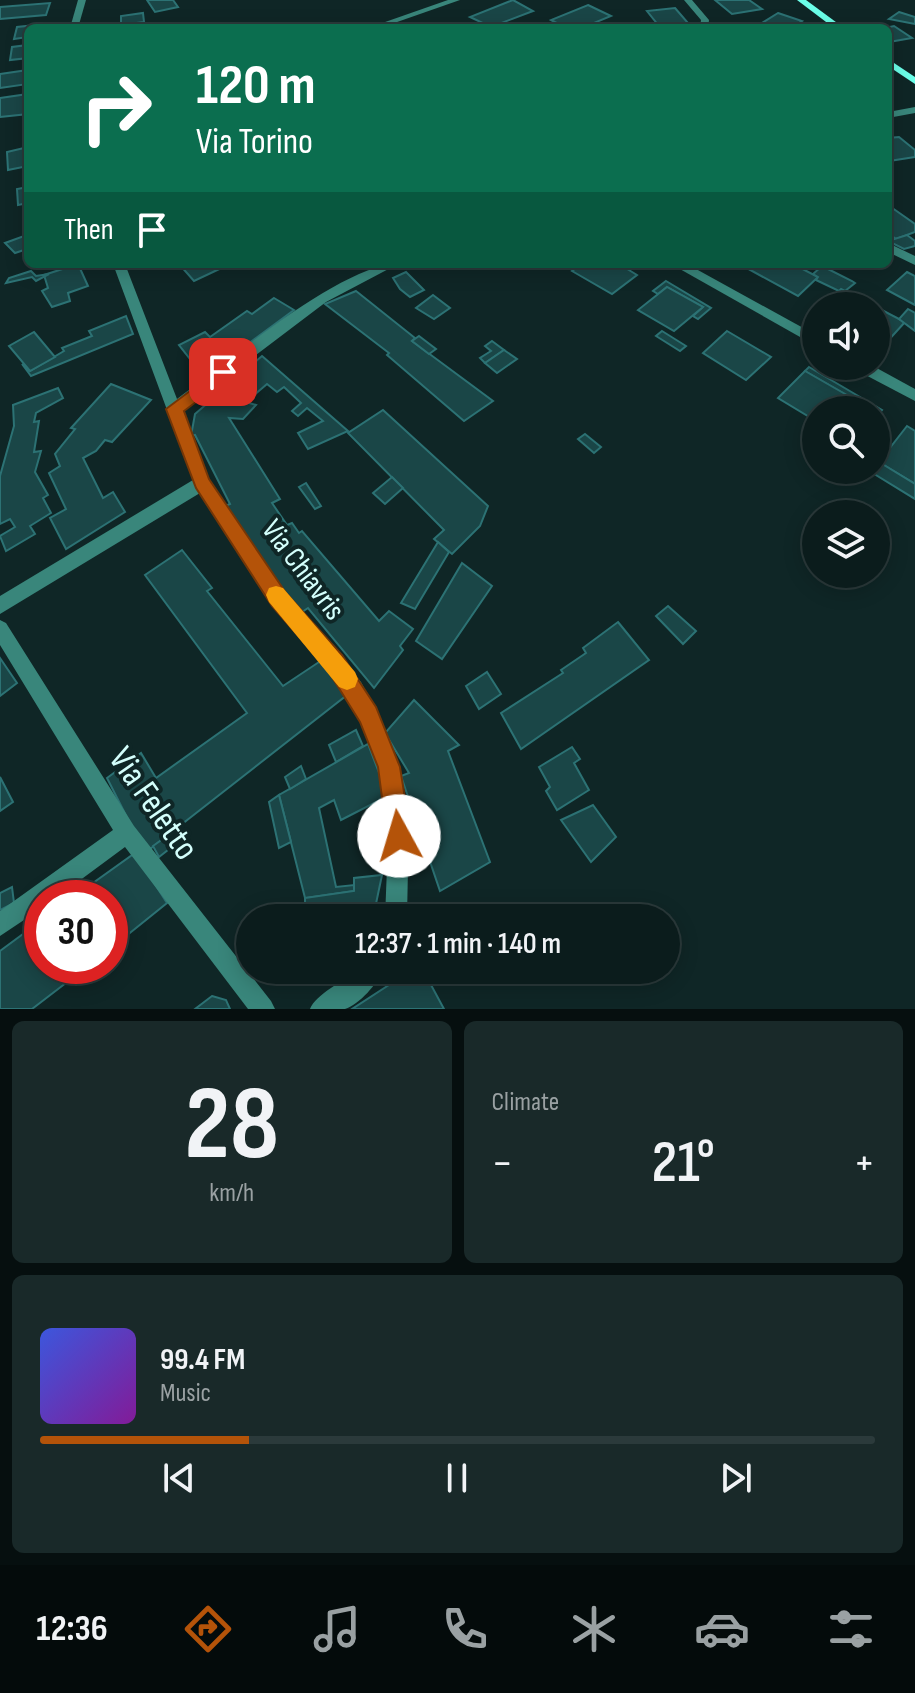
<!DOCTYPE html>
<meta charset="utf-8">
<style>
:root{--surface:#0b1c1c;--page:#192929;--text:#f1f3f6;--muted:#9aa1a3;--line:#2b3a3b;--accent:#b45309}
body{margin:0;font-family:"Sofia Sans Condensed",sans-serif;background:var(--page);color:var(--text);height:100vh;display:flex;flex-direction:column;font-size:30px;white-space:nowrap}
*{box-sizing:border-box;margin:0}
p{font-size:26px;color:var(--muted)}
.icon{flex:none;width:44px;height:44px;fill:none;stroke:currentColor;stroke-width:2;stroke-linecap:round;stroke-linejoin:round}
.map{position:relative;height:1009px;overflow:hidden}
.details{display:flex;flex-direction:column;gap:12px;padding:12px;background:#060f0f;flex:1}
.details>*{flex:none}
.banner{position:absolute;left:24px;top:24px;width:868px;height:244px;border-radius:12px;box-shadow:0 4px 20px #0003,0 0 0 2px var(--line);background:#0b6e4f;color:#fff;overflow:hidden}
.controls{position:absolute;left:802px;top:292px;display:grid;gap:16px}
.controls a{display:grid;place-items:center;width:88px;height:88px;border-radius:50%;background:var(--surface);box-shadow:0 4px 20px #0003,0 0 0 2px var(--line);font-size:40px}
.speed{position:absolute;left:24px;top:880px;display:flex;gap:16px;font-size:40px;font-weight:700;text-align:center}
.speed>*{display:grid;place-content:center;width:104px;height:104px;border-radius:50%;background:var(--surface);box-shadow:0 4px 20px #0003,0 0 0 2px var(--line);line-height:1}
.speed .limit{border:12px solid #d22;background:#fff;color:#111}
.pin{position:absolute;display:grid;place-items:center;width:68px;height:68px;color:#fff;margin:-34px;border-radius:16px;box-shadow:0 4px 12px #0006}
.me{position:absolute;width:88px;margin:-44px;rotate:354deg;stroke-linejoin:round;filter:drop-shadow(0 0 6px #0008)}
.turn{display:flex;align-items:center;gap:28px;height:168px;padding:0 40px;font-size:36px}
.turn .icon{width:104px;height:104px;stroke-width:2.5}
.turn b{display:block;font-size:56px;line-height:68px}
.then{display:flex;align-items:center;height:76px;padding:0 40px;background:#0003;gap:16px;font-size:30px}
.big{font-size:60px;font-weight:600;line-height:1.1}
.details .card{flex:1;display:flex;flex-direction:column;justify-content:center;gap:12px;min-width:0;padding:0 28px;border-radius:12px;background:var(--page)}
.details .dial{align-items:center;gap:0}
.dial b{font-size:104px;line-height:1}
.song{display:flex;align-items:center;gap:24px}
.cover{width:96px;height:96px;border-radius:12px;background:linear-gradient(135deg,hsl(230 70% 55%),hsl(290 70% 35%))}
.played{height:8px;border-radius:4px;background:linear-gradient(90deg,var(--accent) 25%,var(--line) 25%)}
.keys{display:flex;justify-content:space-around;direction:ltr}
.heat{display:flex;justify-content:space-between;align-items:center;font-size:44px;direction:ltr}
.details .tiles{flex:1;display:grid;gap:12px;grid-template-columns:1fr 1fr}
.card:last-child{grid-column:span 2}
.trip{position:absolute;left:236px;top:904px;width:444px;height:80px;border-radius:40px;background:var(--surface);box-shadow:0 4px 20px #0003,0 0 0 2px var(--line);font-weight:600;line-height:80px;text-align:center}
.dock{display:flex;height:128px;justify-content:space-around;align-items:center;background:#040b0b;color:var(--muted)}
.dock .icon{width:56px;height:56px}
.dock .selected{color:var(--accent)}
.dock b{font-size:36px;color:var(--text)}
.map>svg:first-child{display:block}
.building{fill:#1a4647;stroke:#2c7274;stroke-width:2}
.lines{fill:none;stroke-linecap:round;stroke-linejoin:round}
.street{fill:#39867b;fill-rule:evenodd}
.secondary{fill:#6bffe9;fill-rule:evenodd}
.route{fill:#b45309;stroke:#753606;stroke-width:2}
.slow{fill:#f59e0b}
.labels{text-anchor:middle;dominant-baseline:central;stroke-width:8;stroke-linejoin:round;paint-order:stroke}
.street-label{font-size:30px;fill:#d4fffc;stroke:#0f2626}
.near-street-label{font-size:36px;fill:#d4fffc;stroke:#0f2626}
</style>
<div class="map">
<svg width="915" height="1009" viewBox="0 0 915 1009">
<rect width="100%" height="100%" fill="#0f2626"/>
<g class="building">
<path d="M147 0H173L178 7 155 12Z"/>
<path d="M513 0 533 11 491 27 470 17Z"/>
<path d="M715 0H749L762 9 732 14Z"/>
<path d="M50 3 46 15 0 19V7Z"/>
<path d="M588 5 611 16 582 28H566L551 20Z"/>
<path d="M675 8 688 23 682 24 685 27 659 26 647 11Z"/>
<path d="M899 12 915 17V24L889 19Z"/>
<path d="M143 13 144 22 121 25V16Z"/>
<path d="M778 13 802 21 792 28H754Z"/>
<path d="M46 24 45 28H28V37L14 39 17 27Z"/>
<path d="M894 26 912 38 889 42 888 28H885Z"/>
<path d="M28 45V58L10 60 12 47Z"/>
<path d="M28 70V84L0 88V74Z"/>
<path d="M28 94V114L0 117V98Z"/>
<path d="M899 137 915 150V157L889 161 888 138Z"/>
<path d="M28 147V166L8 170 7 152Z"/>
<path d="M28 187V203L18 205 17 189Z"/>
<path d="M888 205 915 224V232L896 239 888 233Z"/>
<path d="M907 235 915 241V246L904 249 888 241Z"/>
<path d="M24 236 28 237V257L24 250 15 253 5 243Z"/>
<path d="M78 264 88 286 68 293 70 301 52 307 42 291 48 288 44 275Z"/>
<path d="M179 264H230L194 281Z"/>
<path d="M582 264H619L637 275 612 294 572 271Z"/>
<path d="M793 264 818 277 798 296 741 265Z"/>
<path d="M822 266 852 281 855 283 845 291H839L816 280 818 277 813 274Z"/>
<path d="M31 271 36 276 49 274 36 281 32 277 6 283 9 278Z"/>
<path d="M406 272 424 290 410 297 400 289 393 278Z"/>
<path d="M907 272 915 276V305L887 290Z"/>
<path d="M666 281 711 308 698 319 693 316 703 307 667 287 658 294 653 291Z"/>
<path d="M667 287 703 307 674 331 638 310Z"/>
<path d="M841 289 845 291 874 306H824Z"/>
<path d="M356 291 415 338 412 341 493 401 464 421 387 355 389 353 325 304Z"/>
<path d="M433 295 450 308 434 319 416 308Z"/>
<path d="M274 298 294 310 226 360 201 373 179 345 205 332 210 337 247 311 252 314Z"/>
<path d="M876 307 905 322 886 343 876 337Z"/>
<path d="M908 309 915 313V331L899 319Z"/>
<path d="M126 316 133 334 31 376 22 364 30 371 64 351 62 348 92 336 89 331Z"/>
<path d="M662 331 686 346 680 351 656 336Z"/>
<path d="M727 331 771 357 746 380 703 353Z"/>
<path d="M34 332 55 357 30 371 9 346Z"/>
<path d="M419 336 436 349 429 354 412 341Z"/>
<path d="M492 341 504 350 485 363 480 358 491 351 485 346Z"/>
<path d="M504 350 517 359 497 373 485 363Z"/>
<path d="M262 356 348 431 308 449 298 433 323 421 307 408 298 416 292 411 301 403 284 387 277 392 267 384 246 402 256 405 243 419 229 418 280 499 272 503 287 525 292 523 299 533 302 531 379 621 389 611 413 629 400 646 403 650 374 688 308 608 299 614 225 506 230 504 195 435 191 436 195 414Z"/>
<path d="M809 367 882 410 879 414 805 371Z"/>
<path d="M805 371 873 410H816V421L778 398Z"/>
<path d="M111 384 151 400 112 442 105 440 96 451 83 458 103 498 113 492 125 512 66 549 50 518 66 509 49 473 60 466 55 454 75 429 71 428Z"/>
<path d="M58 388 63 398 36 413 34 422 39 421 34 452 41 451 35 472 48 495 43 498 51 513 30 526 35 534 6 551 0 536 15 527 10 519 0 524V476L14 426 13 405Z"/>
<path d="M383 410 488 506 480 526 452 554 434 539 444 530 348 433Z"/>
<path d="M907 426 915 431V484L879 462Z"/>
<path d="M585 434 601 447 594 453 578 439Z"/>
<path d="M879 462 915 484V499L871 472 876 470Z"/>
<path d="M392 477 403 488 385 504 373 493Z"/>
<path d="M306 483 321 506 315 509 299 487Z"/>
<path d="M438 542 449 552 415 609 401 603Z"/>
<path d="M182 550 212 588 207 591 283 686 322 660 347 695 145 853 107 778 141 753 156 778 247 713 145 575Z"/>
<path d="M462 563 492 586 442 659 416 641Z"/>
<path d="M668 606 696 631 683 644 656 616Z"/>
<path d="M618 622 649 660 521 749 501 713 563 673 561 670 586 653 583 648Z"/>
<path d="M0 658 17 683 0 696Z"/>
<path d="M487 672 501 694 479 709 466 686Z"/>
<path d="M414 700 459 745 448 751 490 862 440 891 401 776 409 773 385 733Z"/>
<path d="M356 730 363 746 336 762 329 745Z"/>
<path d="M368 744 388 796 341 820 334 800 319 808 336 887 354 885V891L305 898 279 795Z"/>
<path d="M572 747 580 759 574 763 589 790 557 810 546 791 550 787 539 767Z"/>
<path d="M301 766 306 779 290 789 285 777Z"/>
<path d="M0 777 13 802 0 811Z"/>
<path d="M279 795 291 842 279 848 269 802Z"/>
<path d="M593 805 616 837 591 862 561 820Z"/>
<path d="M167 836 173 846 159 857 153 846Z"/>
<path d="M135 853 167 903 110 949V898H72Z"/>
<path d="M382 875 373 918H305V898L354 891V878Z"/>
<path d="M12 887 14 903 0 910V893Z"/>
<path d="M42 920V966H88L32 1009H0V951Z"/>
<path d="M412 970H423L444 1009H352Z"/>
<path d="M212 996 226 1000 230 1009H195Z"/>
</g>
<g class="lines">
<g class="street">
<path d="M78 0H86L78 28H70Z"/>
<path d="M448 0H460L380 28H368Z"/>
<path d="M684 0H692L709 20 708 28H700L701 20Z"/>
<path d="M915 107V113L888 118V112Z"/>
<path d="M888 243 915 256V265L888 252Z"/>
<path d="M113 264H125L177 399C226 363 341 264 398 264L326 302 182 411 209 480 285 593 361 682 388 736 409 817 407 918H385L389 817 372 745 347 696 273 605 200 493 0 614V596L193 480Z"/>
<path d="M671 264H687L816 335V346Z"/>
<path d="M854 366H873L915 389V401L856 370Z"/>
<path d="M0 620 6 623 134 826 271 1001 275 1009H248L125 847 56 898H42V908L0 936V911L113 830 0 645Z"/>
<path d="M355 970H383C377 984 360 1004 345 1009 335 1009 320 1009 310 1009 316 994 342 983 355 970Z"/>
</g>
<g class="secondary">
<path d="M797 0H806L844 28H834Z"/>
<path d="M888 59 915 77V84L888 66Z"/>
</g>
</g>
<path class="route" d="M223 366 229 368V377L184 411 209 479 286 593 342 655 376 707 400 767 411 836 408 844 399 848 391 844 387 836 378 767 360 722 327 669 272 606 196 488 166 409Z"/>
<path class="slow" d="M276 586 283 588 355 672 358 679 355 687 347 690 339 687 269 602 266 595 269 588Z"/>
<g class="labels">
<g class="street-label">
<text transform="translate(303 570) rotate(53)">Via Chiavris</text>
</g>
<g class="near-street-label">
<text transform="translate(153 804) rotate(55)">Via Feletto</text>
</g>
</g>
</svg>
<div class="controls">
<a><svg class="icon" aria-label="sound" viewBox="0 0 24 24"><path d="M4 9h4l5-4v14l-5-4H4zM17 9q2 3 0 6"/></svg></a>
<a><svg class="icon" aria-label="search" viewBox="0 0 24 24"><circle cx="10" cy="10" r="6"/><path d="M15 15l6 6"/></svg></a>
<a><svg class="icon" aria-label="layers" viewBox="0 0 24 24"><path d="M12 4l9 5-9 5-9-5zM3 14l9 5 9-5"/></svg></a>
</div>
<div class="speed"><div class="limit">30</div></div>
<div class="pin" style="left:223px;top:372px;background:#d93025"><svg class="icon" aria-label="arrive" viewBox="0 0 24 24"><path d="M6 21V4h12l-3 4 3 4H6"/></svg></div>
<svg class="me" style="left:399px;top:836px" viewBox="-20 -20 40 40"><circle r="19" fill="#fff"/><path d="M0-13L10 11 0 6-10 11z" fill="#b45309"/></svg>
<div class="trip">12:37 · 1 min · 140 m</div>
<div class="banner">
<div class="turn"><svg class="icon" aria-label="right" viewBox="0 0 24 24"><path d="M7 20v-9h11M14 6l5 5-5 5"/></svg><div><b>120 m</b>Via Torino</div></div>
<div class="then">Then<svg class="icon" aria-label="arrive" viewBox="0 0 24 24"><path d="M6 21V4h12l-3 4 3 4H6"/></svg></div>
</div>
</div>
<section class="details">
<div class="tiles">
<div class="card dial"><b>28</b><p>km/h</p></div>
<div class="card"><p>Climate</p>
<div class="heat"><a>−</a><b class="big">21°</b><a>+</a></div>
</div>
<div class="card">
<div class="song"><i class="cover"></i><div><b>99.4 FM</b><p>Music</p></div></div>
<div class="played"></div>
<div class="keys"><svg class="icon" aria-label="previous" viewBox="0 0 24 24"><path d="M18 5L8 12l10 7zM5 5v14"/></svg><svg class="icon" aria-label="pause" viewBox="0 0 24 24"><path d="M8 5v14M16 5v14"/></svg><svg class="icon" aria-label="next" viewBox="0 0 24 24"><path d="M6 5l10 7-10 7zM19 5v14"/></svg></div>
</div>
</div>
</section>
<nav class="dock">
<b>12:36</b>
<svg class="icon selected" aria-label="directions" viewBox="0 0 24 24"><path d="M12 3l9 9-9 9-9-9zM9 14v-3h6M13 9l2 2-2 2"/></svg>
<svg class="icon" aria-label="music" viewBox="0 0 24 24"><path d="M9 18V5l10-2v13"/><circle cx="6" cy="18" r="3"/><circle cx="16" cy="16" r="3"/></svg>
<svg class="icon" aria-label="phone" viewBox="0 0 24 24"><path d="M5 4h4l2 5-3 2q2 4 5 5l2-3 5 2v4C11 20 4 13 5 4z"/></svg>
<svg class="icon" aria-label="climate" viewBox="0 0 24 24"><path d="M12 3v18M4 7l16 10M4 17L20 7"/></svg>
<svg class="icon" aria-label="car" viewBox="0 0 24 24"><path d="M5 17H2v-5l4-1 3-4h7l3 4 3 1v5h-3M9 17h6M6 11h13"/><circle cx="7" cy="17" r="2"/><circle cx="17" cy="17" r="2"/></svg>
<svg class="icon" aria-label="filters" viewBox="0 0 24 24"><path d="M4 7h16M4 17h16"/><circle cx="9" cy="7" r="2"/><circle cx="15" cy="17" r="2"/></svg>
</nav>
